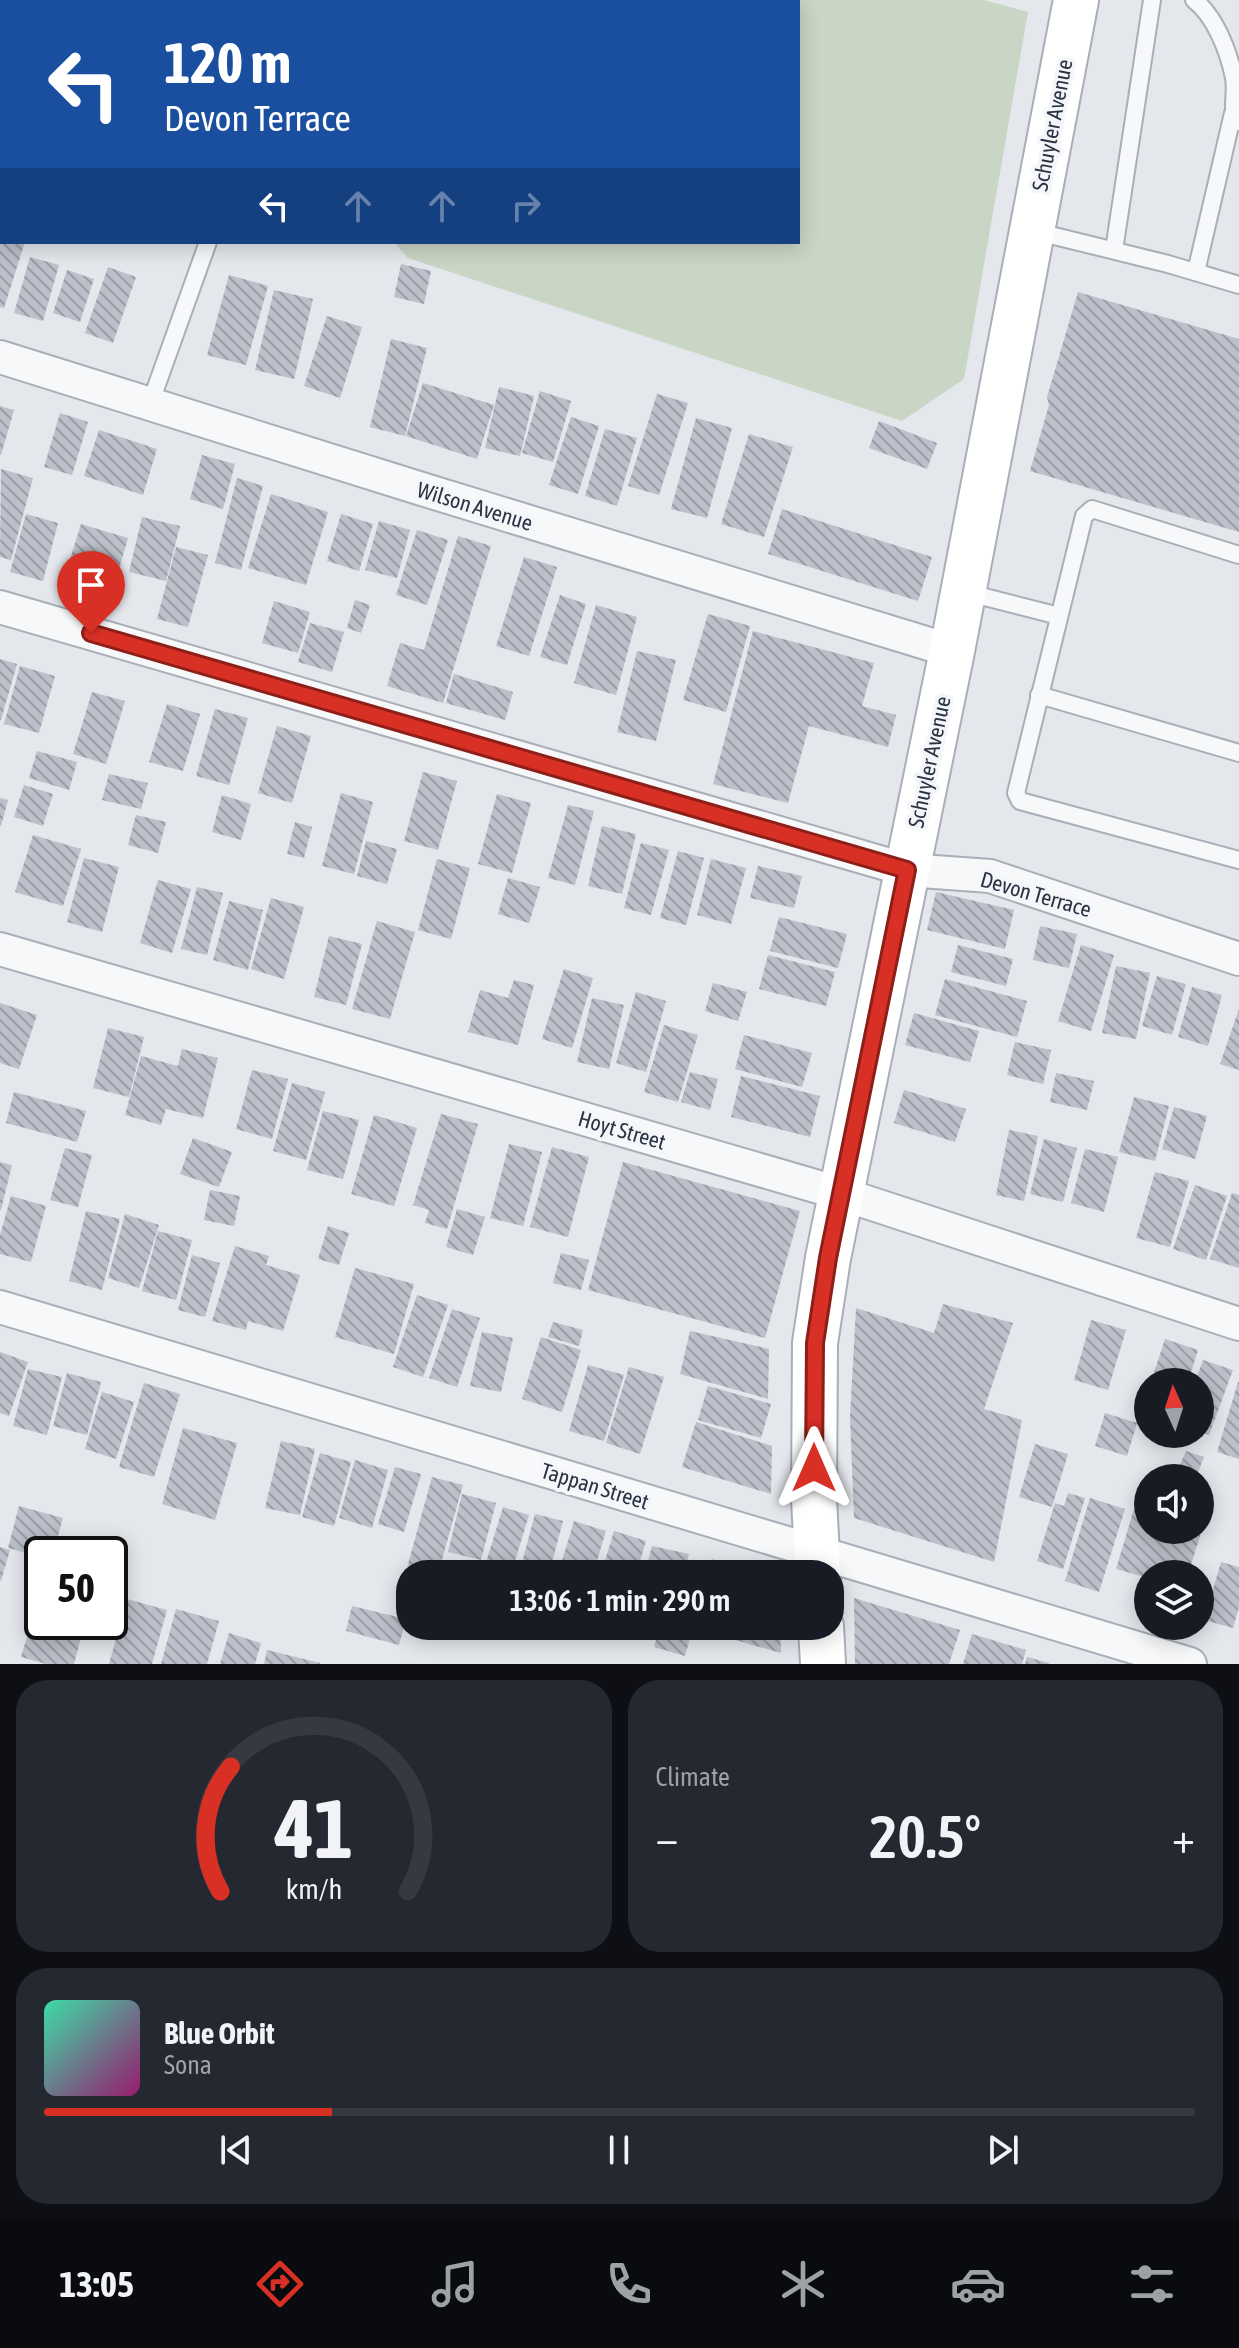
<!DOCTYPE html>
<meta charset="utf-8">
<style>
:root{--surface:#171b24;--page:#242831;--text:#f1f3f6;--muted:#9ea1a6;--line:#363941;--accent:#d93025}
body{margin:0;font-family:"Asap Condensed",sans-serif;background:var(--page);color:var(--text);height:100vh;display:flex;flex-direction:column;font-size:30px;white-space:nowrap}
*{box-sizing:border-box;margin:0}
p{font-size:26px;color:var(--muted)}
.icon{flex:none;width:44px;height:44px;fill:none;stroke:currentColor;stroke-width:2;stroke-linecap:round;stroke-linejoin:round}
.map{position:relative;height:1664px;overflow:hidden}
.sheet{display:flex;flex-direction:column;gap:16px;padding:16px;background:#0d0f14;flex:1}
.sheet>*{flex:none}
.banner{position:absolute;left:0px;top:0px;width:800px;height:244px;box-shadow:0 4px 20px #0003;background:#1a4fa0;color:#fff;overflow:hidden}
.needle{width:52px;rotate:357deg}
.tools{position:absolute;left:1134px;top:1368px;display:grid;gap:16px}
.tools a{display:grid;place-items:center;width:80px;height:80px;border-radius:50%;background:var(--surface);box-shadow:0 4px 20px #0003;font-size:40px}
.speed{position:absolute;left:24px;top:1536px;display:flex;gap:16px;font-size:40px;font-weight:700;text-align:center}
.speed>*{display:grid;place-content:center;width:104px;height:104px;border-radius:50%;background:var(--surface);box-shadow:0 4px 20px #0003;line-height:1}
.speed .limit{border:4px solid #111;border-radius:12px;background:#fff;color:#111}
.pin{position:absolute;display:grid;place-items:center;width:68px;height:68px;color:#fff;margin:-82px -34px;border-radius:50% 50% 50% 0;rotate:-45deg;box-shadow:0 0 8px #0007}
.pin .icon{rotate:45deg}
.me{position:absolute;width:88px;margin:-44px;rotate:0deg;stroke-linejoin:round;filter:drop-shadow(0 0 6px #0008)}
.turn{display:flex;align-items:center;gap:28px;height:168px;padding:0 32px;font-size:36px}
.turn .icon{width:104px;height:104px;stroke-width:2.5}
.turn b{display:block;font-size:56px;line-height:68px}
.lanes{display:flex;align-items:center;height:76px;padding:0 32px;background:#0003;justify-content:center;gap:40px;direction:ltr}
.lanes .off{opacity:.35}
.big{font-size:60px;font-weight:600;line-height:1.1}
.sheet .card{flex:1;display:flex;flex-direction:column;justify-content:center;gap:12px;min-width:0;padding:0 28px;border-radius:32px;background:var(--page)}
.sheet .dial{align-items:center;gap:0}
.dial svg{height:208px;overflow:visible;fill:none;stroke:var(--line);stroke-width:7;stroke-linecap:round;text-anchor:middle}
.dial text{fill:var(--text);stroke:none}
.song{display:flex;align-items:center;gap:24px}
.cover{width:96px;height:96px;border-radius:12px;background:linear-gradient(135deg,hsl(160 70% 55%),hsl(320 70% 35%))}
.played{height:8px;border-radius:4px;background:linear-gradient(90deg,var(--accent) 25%,var(--line) 25%)}
.keys{display:flex;justify-content:space-around;direction:ltr}
.heat{display:flex;justify-content:space-between;align-items:center;font-size:44px;direction:ltr}
.sheet .tiles{flex:1;display:grid;gap:16px;grid-template-columns:1fr 1fr}
.card:last-child{grid-column:span 2}
.trip{position:absolute;left:396px;top:1560px;width:448px;height:80px;border-radius:32px;background:var(--surface);box-shadow:0 4px 20px #0003;font-weight:600;line-height:80px;text-align:center}
.tabs{display:flex;height:128px;justify-content:space-around;align-items:center;background:#090b0e;color:var(--muted)}
.tabs .icon{width:56px;height:56px}
.tabs .on{color:var(--accent)}
.tabs b{font-size:36px;color:var(--text)}
.map>svg:first-child{display:block}
.green{fill:#c9d6c5}
.building{fill:url(#building-back-hatch)}
.lines{fill:none;stroke-linecap:round;stroke-linejoin:round}
.lane-casing{stroke:#a9aeb7;stroke-width:20}
.street-casing{stroke:#a9aeb7;stroke-width:36}
.secondary-casing{stroke:#a9aeb7;stroke-width:48}
.lane{stroke:#f7f8fa;stroke-width:16}
.street{stroke:#f7f8fa;stroke-width:32}
.secondary{stroke:#fff;stroke-width:44}
.route-casing{stroke:#8d1f18;stroke-width:20}
.route{stroke:#d93025;stroke-width:14}
.labels{text-anchor:middle;dominant-baseline:central;stroke-width:8;stroke-linejoin:round;paint-order:stroke}
.street-label{font-size:22px;fill:#2b3445;stroke:#f4f6f9}
</style>
<div class="map">
<svg width="1239" height="1664" viewBox="0 0 1239 1664">
<defs>
<pattern id="building-back-hatch" width="6" height="6" patternUnits="userSpaceOnUse" patternTransform="scale(2)"><rect width="6" height="6" fill="#bbc0ca"/><path d="M-1 5l2 2M0 0l6 6M5-1l2 2" fill="none" stroke="#989da6"/></pattern>
</defs>
<rect width="100%" height="100%" fill="#e4e7ec"/>
<path class="green" d="M456 0H984L1028 12 964 379 902 421 408 258 394 242H798V2H456Z"/>
<g class="building">
<path d="M0 242H25L4 308 0 307Z"/>
<path d="M30 257 59 265 43 321 14 313Z"/>
<path d="M401 264 431 271 424 304 394 297Z"/>
<path d="M108 267 136 277 113 343 85 333Z"/>
<path d="M67 270 94 279 80 322 53 313Z"/>
<path d="M229 275 268 286 246 365 207 355Z"/>
<path d="M274 290 313 299 294 379 255 370Z"/>
<path d="M1078 292 1239 339V532L1030 471 1049 405 1047 397Z"/>
<path d="M327 316 362 327 340 398 304 386Z"/>
<path d="M391 339 427 348 405 436 370 427Z"/>
<path d="M423 383 494 405 477 459 406 436Z"/>
<path d="M499 387 534 396 520 456 485 448Z"/>
<path d="M540 391 571 401 553 462 522 453Z"/>
<path d="M657 394 688 403 659 495 628 486Z"/>
<path d="M0 406 14 410 1 455H0Z"/>
<path d="M60 413 88 422 72 475 44 467Z"/>
<path d="M571 417 599 426 578 494 549 485Z"/>
<path d="M696 418 732 428 707 518 671 509Z"/>
<path d="M879 421 937 443 927 469 869 448Z"/>
<path d="M605 429 637 438 617 506 585 496Z"/>
<path d="M99 430 157 449 143 495 84 476Z"/>
<path d="M749 434 793 447 764 537 721 524Z"/>
<path d="M202 455 235 464 223 509 190 499Z"/>
<path d="M1 469 33 478 11 560 0 557Z"/>
<path d="M237 478 263 486 241 570 215 563Z"/>
<path d="M271 494 328 512 306 585 248 568Z"/>
<path d="M782 509 932 557 918 601 768 554Z"/>
<path d="M26 514 58 523 43 581 10 572Z"/>
<path d="M341 514 373 524 359 571 327 561Z"/>
<path d="M142 517 180 526 166 581 129 572Z"/>
<path d="M379 521 410 530 397 578 365 570Z"/>
<path d="M81 524 128 538 116 580 68 566Z"/>
<path d="M417 530 448 540 427 605 396 595Z"/>
<path d="M458 536 491 546 443 703 387 686 400 643 424 650Z"/>
<path d="M176 547 208 555 188 627 157 619Z"/>
<path d="M524 557 557 567 529 656 496 646Z"/>
<path d="M560 595 586 604 567 665 540 657Z"/>
<path d="M355 600 370 605 361 633 347 628Z"/>
<path d="M274 601 310 612 298 653 262 643Z"/>
<path d="M596 605 637 617 616 695 574 683Z"/>
<path d="M708 614 750 626 726 712 683 700Z"/>
<path d="M310 623 344 632 332 672 298 662Z"/>
<path d="M753 631 874 663 862 706 896 715 888 747 809 726 788 803 713 784Z"/>
<path d="M637 651 676 660 656 741 617 732Z"/>
<path d="M0 659 17 664 1 720H0Z"/>
<path d="M20 666 55 676 39 733 4 724Z"/>
<path d="M454 674 513 692 505 720 446 703Z"/>
<path d="M92 692 125 701 106 764 73 754Z"/>
<path d="M167 704 200 714 183 771 149 762Z"/>
<path d="M215 709 248 718 229 785 196 776Z"/>
<path d="M277 726 311 736 292 803 258 793Z"/>
<path d="M37 751 77 762 69 790 29 778Z"/>
<path d="M423 772 457 781 438 850 404 841Z"/>
<path d="M109 774 148 783 141 809 102 800Z"/>
<path d="M24 785 53 794 43 826 14 817Z"/>
<path d="M341 793 373 802 354 874 322 866Z"/>
<path d="M497 794 531 803 512 873 478 864Z"/>
<path d="M222 795 251 804 241 840 212 832Z"/>
<path d="M0 798 8 800 1 826H0Z"/>
<path d="M568 805 594 811 575 885 548 878Z"/>
<path d="M136 815 166 822 158 853 128 845Z"/>
<path d="M295 822 312 827 304 858 287 854Z"/>
<path d="M602 826 636 834 622 894 588 886Z"/>
<path d="M33 835 81 849 63 906 15 892Z"/>
<path d="M366 841 397 849 387 884 357 876Z"/>
<path d="M641 843 669 850 651 915 624 908Z"/>
<path d="M678 851 704 858 686 925 660 918Z"/>
<path d="M84 858 119 867 102 932 67 922Z"/>
<path d="M437 859 470 868 451 939 418 930Z"/>
<path d="M711 859 746 868 731 924 697 915Z"/>
<path d="M758 866 802 876 794 908 750 898Z"/>
<path d="M508 878 540 887 529 923 498 914Z"/>
<path d="M158 880 191 889 172 953 140 943Z"/>
<path d="M197 887 223 893 207 955 181 949Z"/>
<path d="M936 892 1014 910 1005 949 927 930Z"/>
<path d="M271 898 304 907 284 979 251 969Z"/>
<path d="M229 901 263 910 248 970 213 960Z"/>
<path d="M779 917 847 934 838 968 770 951Z"/>
<path d="M377 921 415 932 390 1019 352 1009Z"/>
<path d="M1040 926 1077 934 1069 968 1033 960Z"/>
<path d="M329 936 362 944 346 1005 314 997Z"/>
<path d="M958 945 1013 959 1006 986 951 972Z"/>
<path d="M1081 945 1114 955 1091 1031 1058 1021Z"/>
<path d="M768 955 835 972 826 1006 759 989Z"/>
<path d="M1116 966 1150 973 1136 1039 1102 1033Z"/>
<path d="M564 969 593 978 572 1048 542 1039Z"/>
<path d="M1157 976 1186 984 1172 1035 1142 1026Z"/>
<path d="M945 979 1027 1001 1017 1037 935 1015Z"/>
<path d="M514 980 534 985 518 1045 468 1032 480 990 508 998Z"/>
<path d="M713 983 747 992 738 1021 705 1011Z"/>
<path d="M1192 987 1222 995 1208 1046 1178 1037Z"/>
<path d="M636 992 666 1001 646 1072 616 1063Z"/>
<path d="M592 998 624 1005 609 1069 577 1062Z"/>
<path d="M0 1003 37 1015 19 1069 0 1063Z"/>
<path d="M1239 1009V1070L1220 1064Z"/>
<path d="M914 1013 979 1031 970 1062 905 1045Z"/>
<path d="M664 1025 698 1035 678 1102 644 1092Z"/>
<path d="M108 1028 144 1037 129 1097 93 1088Z"/>
<path d="M744 1035 812 1053 802 1087 735 1069Z"/>
<path d="M1015 1042 1051 1050 1043 1084 1007 1075Z"/>
<path d="M182 1049 218 1058 203 1118 166 1109 161 1125 125 1115 141 1056 178 1066Z"/>
<path d="M252 1070 288 1079 272 1139 236 1129Z"/>
<path d="M690 1072 718 1079 710 1110 681 1102Z"/>
<path d="M1056 1073 1094 1081 1087 1110 1050 1102Z"/>
<path d="M741 1076 820 1096 810 1137 731 1117Z"/>
<path d="M292 1083 325 1092 306 1160 273 1151Z"/>
<path d="M904 1090 966 1109 955 1142 894 1123Z"/>
<path d="M14 1092 86 1111 77 1142 6 1123Z"/>
<path d="M1134 1097 1169 1106 1155 1161 1119 1152Z"/>
<path d="M1174 1107 1207 1116 1195 1159 1162 1149Z"/>
<path d="M323 1111 359 1120 343 1179 307 1170Z"/>
<path d="M441 1114 478 1124 447 1229 425 1223 429 1210 413 1205Z"/>
<path d="M374 1115 417 1128 394 1206 351 1194Z"/>
<path d="M1009 1130 1038 1136 1024 1201 996 1195Z"/>
<path d="M193 1138 232 1152 219 1187 180 1174Z"/>
<path d="M1044 1139 1077 1148 1063 1202 1030 1194Z"/>
<path d="M509 1144 542 1152 523 1226 490 1218Z"/>
<path d="M552 1147 589 1157 568 1237 530 1227Z"/>
<path d="M65 1148 92 1155 78 1207 50 1200Z"/>
<path d="M1085 1149 1118 1157 1104 1212 1071 1203Z"/>
<path d="M0 1162 12 1165 1 1210H0Z"/>
<path d="M623 1162 800 1211 765 1338 588 1290Z"/>
<path d="M1155 1172 1189 1181 1170 1247 1136 1238Z"/>
<path d="M1195 1185 1227 1196 1206 1260 1173 1249Z"/>
<path d="M210 1190 240 1196 234 1226 204 1220Z"/>
<path d="M1232 1193 1239 1195V1268L1210 1259Z"/>
<path d="M11 1196 46 1206 31 1262 0 1254V1235Z"/>
<path d="M457 1209 485 1217 473 1255 446 1247Z"/>
<path d="M86 1211 120 1219 102 1290 69 1281Z"/>
<path d="M125 1214 159 1225 139 1288 108 1278Z"/>
<path d="M328 1226 349 1233 339 1265 318 1259Z"/>
<path d="M158 1231 192 1240 176 1300 142 1291Z"/>
<path d="M235 1246 269 1256 266 1265 300 1275 283 1331 248 1321 246 1330 212 1321Z"/>
<path d="M561 1253 589 1260 581 1290 553 1283Z"/>
<path d="M192 1255 220 1263 205 1317 178 1310Z"/>
<path d="M355 1268 414 1284 394 1354 335 1337Z"/>
<path d="M417 1295 448 1305 423 1377 393 1367Z"/>
<path d="M943 1304 1013 1323 984 1409 1022 1420 994 1562 854 1518 850 1417 856 1308 934 1333Z"/>
<path d="M452 1309 480 1318 457 1387 429 1378Z"/>
<path d="M1091 1320 1126 1330 1108 1390 1074 1380Z"/>
<path d="M553 1322 583 1330 579 1346 548 1337Z"/>
<path d="M690 1331 769 1349 768 1399 680 1374Z"/>
<path d="M482 1332 513 1338 501 1392 470 1386Z"/>
<path d="M541 1337 581 1350 562 1412 522 1399Z"/>
<path d="M1165 1339 1198 1350 1188 1382H1151Z"/>
<path d="M0 1352 28 1362 9 1416 0 1413Z"/>
<path d="M1203 1360 1233 1370 1209 1435 1200 1432V1382H1195Z"/>
<path d="M588 1365 624 1375 604 1441 569 1431Z"/>
<path d="M629 1367 664 1377 640 1454 606 1443Z"/>
<path d="M28 1369 62 1377 47 1435 13 1426Z"/>
<path d="M67 1373 101 1382 87 1435 53 1426Z"/>
<path d="M1238 1382H1239V1459L1217 1452Z"/>
<path d="M144 1383 180 1394 154 1477 119 1467Z"/>
<path d="M708 1386 771 1404 761 1438 698 1420Z"/>
<path d="M102 1392 134 1402 116 1459 85 1449Z"/>
<path d="M1147 1393H1148V1421L1139 1418Z"/>
<path d="M1105 1413 1137 1423 1127 1456 1095 1446Z"/>
<path d="M696 1422 772 1446 771 1494 682 1467Z"/>
<path d="M183 1428 237 1443 215 1520 162 1504Z"/>
<path d="M281 1441 315 1449 300 1515 265 1508Z"/>
<path d="M1035 1444 1068 1454 1052 1507 1019 1497Z"/>
<path d="M1186 1451 1204 1457 1198 1472 1180 1465Z"/>
<path d="M320 1453 351 1462 334 1526 302 1517Z"/>
<path d="M355 1460 388 1470 372 1528 339 1518Z"/>
<path d="M395 1467 421 1474 404 1532 378 1524Z"/>
<path d="M432 1477 463 1485 438 1574H410V1589L402 1586Z"/>
<path d="M1068 1493 1085 1498 1063 1569 1037 1561 1055 1503 1064 1506Z"/>
<path d="M462 1494 496 1503 481 1560 448 1552Z"/>
<path d="M1090 1498 1125 1509 1099 1592 1065 1581Z"/>
<path d="M19 1506 63 1518 53 1554H42V1557L8 1548Z"/>
<path d="M503 1507 529 1515 511 1574 484 1569Z"/>
<path d="M1134 1509 1148 1513V1530H1202L1188 1574H1148V1578L1116 1569Z"/>
<path d="M535 1514 563 1521 549 1574H519Z"/>
<path d="M574 1521 606 1531 593 1574H558Z"/>
<path d="M614 1531 646 1541 636 1574H601Z"/>
<path d="M652 1546 689 1554 684 1574H645Z"/>
<path d="M0 1547 10 1550 1 1581H0Z"/>
<path d="M712 1559 761 1573V1574H708Z"/>
<path d="M1221 1562 1239 1567V1607L1233 1628 1204 1620Z"/>
<path d="M42 1587V1622H85L74 1664H46L21 1657Z"/>
<path d="M854 1598 960 1630 949 1664H855Z"/>
<path d="M127 1599 167 1610 152 1664H109Z"/>
<path d="M352 1606 406 1619 399 1645 346 1631Z"/>
<path d="M176 1609 219 1621 207 1664H161Z"/>
<path d="M660 1626 693 1627 685 1656 654 1647Z"/>
<path d="M721 1626H780L781 1653 718 1635Z"/>
<path d="M229 1633 261 1643 255 1664H220Z"/>
<path d="M972 1634 1026 1650 1022 1664H963Z"/>
<path d="M267 1650 320 1663V1664H264Z"/>
<path d="M1027 1657 1049 1663V1664H1025Z"/>
</g>
<g class="lines">
<g class="lane-casing">
<g id="lane">
<path d="M1194 0C1215 16 1229 52 1234 78 1237 94 1230 108 1238 122"/>
<path d="M0 95 2 96"/>
<path d="M1034 231 1168 264 1239 285"/>
<path d="M1114 250 1152 0"/>
<path d="M1196 272 1233 113"/>
<path d="M150 404 208 242"/>
<path d="M1239 555 1092 509 1084 516 1016 793 1020 801 1239 860"/>
<path d="M965 592 1059 616"/>
<path d="M1039 695 1239 753"/>
</g>
</g>
<g class="street-casing">
<g id="street">
<path d="M0 357 425 490 952 651"/>
<path d="M0 607 907 870 990 876 1239 959"/>
<path d="M0 949 839 1193 1239 1324"/>
<path d="M0 1307 1190 1664"/>
</g>
</g>
<g class="secondary-casing">
<g id="secondary">
<path d="M818 1574 814 1499 815 1343 828 1258 952 651 1076 0"/>
<path d="M821 1626 823 1664"/>
</g>
</g>
<use href="#lane" class="lane"/>
<use href="#street" class="street"/>
<use href="#secondary" class="secondary"/>
</g>
<g class="lines">
<g class="route-casing">
<path id="route" d="M91 633 907 870 828 1258 815 1343 814 1468"/>
</g>
<use href="#route" class="route"/>
</g>
<g class="labels">
<g class="street-label">
<text transform="translate(1052 125) rotate(-79)">Schuyler Avenue</text>
<text transform="translate(475 506) rotate(17)">Wilson Avenue</text>
<text transform="translate(929 762) rotate(-78)">Schuyler Avenue</text>
<text transform="translate(1036 894) rotate(16)">Devon Terrace</text>
<text transform="translate(622 1130) rotate(16)">Hoyt Street</text>
<text transform="translate(595 1486) rotate(17)">Tappan Street</text>
</g>
</g>
</svg>
<div class="tools">
<a><svg class="needle" viewBox="-14 -14 28 28"><path d="M0-13l5 13h-10z" fill="#e53935"/><path d="M0 13l5-13h-10z" fill="#9ea1a6"/></svg></a>
<a><svg class="icon" aria-label="sound" viewBox="0 0 24 24"><path d="M4 9h4l5-4v14l-5-4H4zM17 9q2 3 0 6"/></svg></a>
<a><svg class="icon" aria-label="layers" viewBox="0 0 24 24"><path d="M12 4l9 5-9 5-9-5zM3 14l9 5 9-5"/></svg></a>
</div>
<div class="speed"><div class="limit">50</div></div>
<div class="pin" style="left:91px;top:633px;background:#d93025"><svg class="icon" aria-label="arrive" viewBox="0 0 24 24"><path d="M6 21V4h12l-3 4 3 4H6"/></svg></div>
<svg class="me" style="left:814px;top:1468px" viewBox="-20 -20 40 40"><path d="M0-17L14 15 0 8-14 15z" fill="#d93025" stroke="#fff" stroke-width="4"/></svg>
<div class="trip">13:06 · 1 min · 290 m</div>
<div class="banner">
<div class="turn"><svg class="icon" aria-label="left" viewBox="0 0 24 24"><path d="M17 20v-9H6M10 6l-5 5 5 5"/></svg><div><b>120 m</b>Devon Terrace</div></div>
<div class="lanes"><svg class="icon" aria-label="left" viewBox="0 0 24 24"><path d="M17 20v-9H6M10 6l-5 5 5 5"/></svg><svg class="icon off" aria-label="ahead" viewBox="0 0 24 24"><path d="M12 20V5M6 11l6-6 6 6"/></svg><svg class="icon off" aria-label="ahead" viewBox="0 0 24 24"><path d="M12 20V5M6 11l6-6 6 6"/></svg><svg class="icon off" aria-label="right" viewBox="0 0 24 24"><path d="M7 20v-9h11M14 6l5 5-5 5"/></svg></div>
</div>
</div>
<section class="sheet">
<div class="tiles">
<div class="card dial"><svg viewBox="0 0 100 80">
<path d="M14 69A42 42 0 1 1 86 69"/>
<path d="M14 69A42 42 0 0 1 18 21" stroke="#d93025"/>
<text x="50" y="56" font-size="32" font-weight="700">41</text>
<text x="50" y="72" font-size="11">km/h</text>
</svg></div>
<div class="card"><p>Climate</p>
<div class="heat"><a>−</a><b class="big">20.5°</b><a>+</a></div>
</div>
<div class="card">
<div class="song"><i class="cover"></i><div><b>Blue Orbit</b><p>Sona</p></div></div>
<div class="played"></div>
<div class="keys"><svg class="icon" aria-label="previous" viewBox="0 0 24 24"><path d="M18 5L8 12l10 7zM5 5v14"/></svg><svg class="icon" aria-label="pause" viewBox="0 0 24 24"><path d="M8 5v14M16 5v14"/></svg><svg class="icon" aria-label="next" viewBox="0 0 24 24"><path d="M6 5l10 7-10 7zM19 5v14"/></svg></div>
</div>
</div>
</section>
<nav class="tabs">
<b>13:05</b>
<svg class="icon on" aria-label="directions" viewBox="0 0 24 24"><path d="M12 3l9 9-9 9-9-9zM9 14v-3h6M13 9l2 2-2 2"/></svg>
<svg class="icon" aria-label="music" viewBox="0 0 24 24"><path d="M9 18V5l10-2v13"/><circle cx="6" cy="18" r="3"/><circle cx="16" cy="16" r="3"/></svg>
<svg class="icon" aria-label="phone" viewBox="0 0 24 24"><path d="M5 4h4l2 5-3 2q2 4 5 5l2-3 5 2v4C11 20 4 13 5 4z"/></svg>
<svg class="icon" aria-label="climate" viewBox="0 0 24 24"><path d="M12 3v18M4 7l16 10M4 17L20 7"/></svg>
<svg class="icon" aria-label="car" viewBox="0 0 24 24"><path d="M5 17H2v-5l4-1 3-4h7l3 4 3 1v5h-3M9 17h6M6 11h13"/><circle cx="7" cy="17" r="2"/><circle cx="17" cy="17" r="2"/></svg>
<svg class="icon" aria-label="filters" viewBox="0 0 24 24"><path d="M4 7h16M4 17h16"/><circle cx="9" cy="7" r="2"/><circle cx="15" cy="17" r="2"/></svg>
</nav>
